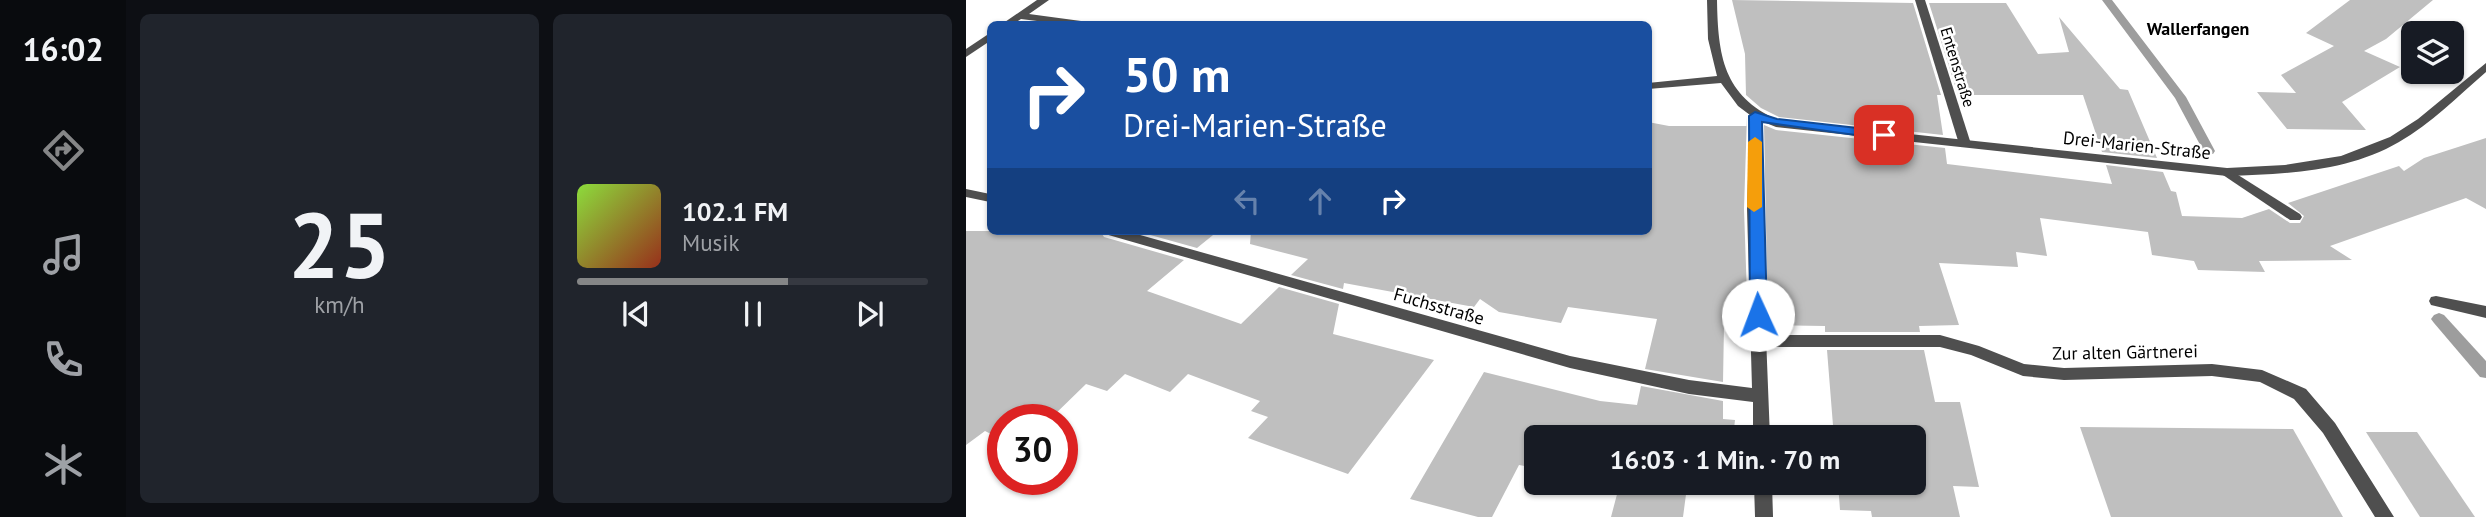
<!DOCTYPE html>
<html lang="de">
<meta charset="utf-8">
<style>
:root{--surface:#171b24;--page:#20242c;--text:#f1f3f6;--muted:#9ea1a6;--line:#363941;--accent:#858687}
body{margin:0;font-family:"PT Sans",sans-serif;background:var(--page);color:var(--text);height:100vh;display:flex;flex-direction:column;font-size:26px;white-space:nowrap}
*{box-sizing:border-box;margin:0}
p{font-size:23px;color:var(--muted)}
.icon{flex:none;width:38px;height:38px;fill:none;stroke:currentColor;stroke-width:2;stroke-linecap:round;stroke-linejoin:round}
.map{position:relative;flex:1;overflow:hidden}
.drawer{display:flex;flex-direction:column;gap:14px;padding:14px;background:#0d0f14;width:840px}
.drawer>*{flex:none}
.guide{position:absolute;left:21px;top:21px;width:665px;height:214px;border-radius:10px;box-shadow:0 2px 5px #0004;background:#1a4fa0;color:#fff;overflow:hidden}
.controls{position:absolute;left:1435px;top:21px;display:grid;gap:14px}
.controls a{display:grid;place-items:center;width:63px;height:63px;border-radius:10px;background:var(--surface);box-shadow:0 2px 5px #0004;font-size:35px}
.speed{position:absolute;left:21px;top:404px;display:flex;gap:14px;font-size:35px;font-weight:700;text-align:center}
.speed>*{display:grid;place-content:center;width:91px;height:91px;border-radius:50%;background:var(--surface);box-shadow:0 2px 5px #0004;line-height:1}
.speed .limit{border:10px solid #d22;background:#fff;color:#111}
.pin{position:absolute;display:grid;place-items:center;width:60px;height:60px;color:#fff;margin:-30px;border-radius:14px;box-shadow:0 4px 10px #0006}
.me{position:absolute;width:77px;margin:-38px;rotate:358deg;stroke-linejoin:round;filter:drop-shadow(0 0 5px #0008)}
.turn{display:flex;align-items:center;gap:24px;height:147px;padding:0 21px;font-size:32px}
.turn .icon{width:91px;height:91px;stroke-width:2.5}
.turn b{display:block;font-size:49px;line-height:60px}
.lanes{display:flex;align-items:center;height:66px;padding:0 21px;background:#0003;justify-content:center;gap:35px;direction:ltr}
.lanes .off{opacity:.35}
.drawer .widget{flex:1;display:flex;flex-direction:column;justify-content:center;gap:10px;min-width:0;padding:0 24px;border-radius:10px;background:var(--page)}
.drawer .dial{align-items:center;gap:0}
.dial b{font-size:91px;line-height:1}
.song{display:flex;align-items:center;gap:21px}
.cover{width:84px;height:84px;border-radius:10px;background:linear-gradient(135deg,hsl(90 70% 55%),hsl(10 70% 35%))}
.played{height:7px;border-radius:4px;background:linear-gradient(90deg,var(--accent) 60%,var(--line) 60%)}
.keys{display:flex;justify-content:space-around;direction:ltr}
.drawer .tiles{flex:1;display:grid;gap:14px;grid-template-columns:repeat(2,1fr)}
.trip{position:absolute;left:558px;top:425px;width:402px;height:70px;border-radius:10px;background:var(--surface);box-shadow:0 2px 5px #0004;font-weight:700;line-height:70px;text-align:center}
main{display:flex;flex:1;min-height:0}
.tab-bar{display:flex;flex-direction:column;width:126px;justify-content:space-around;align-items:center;background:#090b0e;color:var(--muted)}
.tab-bar .icon{width:49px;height:49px}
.tab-bar .on{color:var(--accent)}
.tab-bar b{font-size:32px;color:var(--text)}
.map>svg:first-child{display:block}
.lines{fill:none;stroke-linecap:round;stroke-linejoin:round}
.stream{fill:#9d9d9d;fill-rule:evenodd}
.building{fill:#bfbfbf}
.lane{fill:#4f4f4f;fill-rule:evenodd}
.street{fill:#4f4f4f;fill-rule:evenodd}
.route{fill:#1a73e8;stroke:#114b97;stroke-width:2}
.slow{fill:#f59e0b}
.labels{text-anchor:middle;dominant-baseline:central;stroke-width:5;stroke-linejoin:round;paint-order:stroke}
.far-street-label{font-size:16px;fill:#000;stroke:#fff}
.far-quarter-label{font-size:18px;font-weight:bold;fill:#000;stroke:#fff}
.street-label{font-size:18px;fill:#000;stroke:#fff}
</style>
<main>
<nav class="tab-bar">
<b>16:02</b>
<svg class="icon on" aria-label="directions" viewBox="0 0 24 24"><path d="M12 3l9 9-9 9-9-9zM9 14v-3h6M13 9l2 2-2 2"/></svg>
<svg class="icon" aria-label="music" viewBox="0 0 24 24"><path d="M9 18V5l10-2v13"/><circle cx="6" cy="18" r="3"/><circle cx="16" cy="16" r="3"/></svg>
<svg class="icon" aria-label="phone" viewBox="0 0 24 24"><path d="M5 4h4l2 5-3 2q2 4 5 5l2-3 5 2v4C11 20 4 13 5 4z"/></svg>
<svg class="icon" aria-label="climate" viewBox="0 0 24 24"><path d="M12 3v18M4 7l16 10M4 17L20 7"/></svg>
</nav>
<section class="drawer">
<div class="tiles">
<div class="widget dial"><b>25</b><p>km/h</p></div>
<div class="widget">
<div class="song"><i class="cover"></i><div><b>102.1 FM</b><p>Musik</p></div></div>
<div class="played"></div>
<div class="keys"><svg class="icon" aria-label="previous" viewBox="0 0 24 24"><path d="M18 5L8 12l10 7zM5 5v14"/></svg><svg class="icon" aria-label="pause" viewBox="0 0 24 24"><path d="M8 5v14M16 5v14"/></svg><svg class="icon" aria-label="next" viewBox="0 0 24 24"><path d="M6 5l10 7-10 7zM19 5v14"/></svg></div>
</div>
</div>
</section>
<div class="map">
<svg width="1520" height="517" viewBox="0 0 1520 517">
<rect width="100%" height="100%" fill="#fff"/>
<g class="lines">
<g class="stream">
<path d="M1136 0H1146L1220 97 1249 151 1247 154H1239L1209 98Z"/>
<path d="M1473 313 1478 315 1520 361V378L1514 377 1468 323 1465 319 1468 315Z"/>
</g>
</g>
<g class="building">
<path d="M766 0 947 3 975 95H971L977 135 813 117 795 108 780 95 779 54Z"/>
<path d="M1384 0H1467L1420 39 1398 51 1434 67 1376 102 1400 130 1321 129 1291 92 1330 93 1315 75 1368 46 1340 33Z"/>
<path d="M963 3H1040L1072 54 1103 52 1093 17 1154 89 1162 90 1191 158 1136 152 1117 95H992Z"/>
<path d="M781 116 778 209 782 325H758L757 382 679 369 691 319 602 307 595 323 533 312 514 299 508 307 378 283 377 289 325 275 342 259 284 244 285 231H682V122L703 126H781Z"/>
<path d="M798 125 810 130 979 148 981 164 1146 184 1140 165 1197 172 1205 191 1210 192 1216 216 1276 218 1303 209 1324 223H1334L1338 216 1322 203 1433 166 1438 171 1458 158 1520 138V209L1500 198 1364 246 1386 260 1293 261 1299 272 1232 270 1228 261 1186 255 1182 232 1074 218 1081 256 1050 252 1052 267 973 263 993 325 953 326 954 332H859V326L802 325Z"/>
<path d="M0 231H134L138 237 218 260 181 291 275 324 313 287 373 304 367 334 468 360 382 474 282 438 302 417 285 411 294 401 222 374 204 392 159 374 141 391 120 384 83 420H37V440L19 431 0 445Z"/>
<path d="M170 231H252L231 248Z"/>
<path d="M861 350H958L969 402H994L1013 487 987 486 994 517H906L905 511 874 510 872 483H948V438H868Z"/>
<path d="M518 372 634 401 671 405 675 386 757 401V419L769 420 767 438H570V468L553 465 526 517H512L444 499Z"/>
<path d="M1114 427 1327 429 1377 517H1145Z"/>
<path d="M1400 432H1451L1509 517H1454Z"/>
<path d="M654 483H761L760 491 721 487 717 517H645Z"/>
</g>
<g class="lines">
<g class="lane">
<path d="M949 0H959L1005 144 1003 147H995L993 144Z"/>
<path d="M1261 168 1334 214 1336 217 1334 220H1324L1257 175 1255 172Z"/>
<path d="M793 335H974L1013 346 1058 364 1098 368 1246 364 1296 370 1340 389 1369 423 1428 517H1409L1357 433 1328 399 1294 382 1246 376 1098 380 1057 376 1005 355 974 347H793L788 345 785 341 788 337Z"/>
</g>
<g class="street">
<path d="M71 0H83L63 14 115 21 120 24H95L55 19 47 24H36Z"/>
<path d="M741 0H751C752 55 757 96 812 120L1261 168 1319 165 1375 156 1424 137 1452 119 1520 63V72C1492 96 1465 124 1433 142 1382 172 1319 174 1261 176L810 127 795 121V209L804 438H787V402L723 394 604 368 139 234 137 231H160L604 356 723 380 786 388 781 209 784 115 772 106 755 83 682 89V83L751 76 742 39Z"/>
<path d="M24 33V41L0 57V49Z"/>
<path d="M0 189 24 194V202L0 197Z"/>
<path d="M1470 296 1520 306V318L1465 305 1463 301 1465 297Z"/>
<path d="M788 483H806L807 517H789Z"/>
</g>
</g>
<path class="route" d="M789 112 811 119 918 131 925 135 918 139 796 122 801 315 792 321 784 315 783 116Z"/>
<path class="slow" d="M789 137 796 142V207L788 212 781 207 782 142Z"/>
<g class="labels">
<g class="far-street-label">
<text transform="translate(992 67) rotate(73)">Entenstraße</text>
</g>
<g class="far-quarter-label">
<text x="1232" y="28">Wallerfangen</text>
</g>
<g class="street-label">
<text transform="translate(1171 145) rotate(6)">Drei-Marien-Straße</text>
<text transform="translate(473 306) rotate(16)">Fuchsstraße</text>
<text transform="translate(1159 352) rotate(-1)">Zur alten Gärtnerei</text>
</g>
</g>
</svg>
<div class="controls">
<a><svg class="icon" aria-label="layers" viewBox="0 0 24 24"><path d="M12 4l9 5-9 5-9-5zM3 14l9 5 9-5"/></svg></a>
</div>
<div class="speed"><div class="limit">30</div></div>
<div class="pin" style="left:918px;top:135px;background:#d93025"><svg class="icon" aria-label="arrive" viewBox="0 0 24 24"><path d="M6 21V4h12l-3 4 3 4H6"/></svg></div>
<svg class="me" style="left:792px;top:315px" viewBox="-20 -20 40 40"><circle r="19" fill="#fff"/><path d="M0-13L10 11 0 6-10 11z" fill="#1a73e8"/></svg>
<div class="trip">16:03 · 1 Min. · 70 m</div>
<div class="guide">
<div class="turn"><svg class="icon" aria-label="right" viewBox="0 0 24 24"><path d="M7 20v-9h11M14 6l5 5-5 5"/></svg><div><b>50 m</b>Drei-Marien-Straße</div></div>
<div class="lanes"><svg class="icon off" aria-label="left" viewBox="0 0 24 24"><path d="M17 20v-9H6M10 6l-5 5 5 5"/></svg><svg class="icon off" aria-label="ahead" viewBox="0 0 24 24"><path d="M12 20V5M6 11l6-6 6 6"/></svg><svg class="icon" aria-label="right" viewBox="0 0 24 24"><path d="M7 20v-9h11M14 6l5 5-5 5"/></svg></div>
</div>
</div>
</main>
